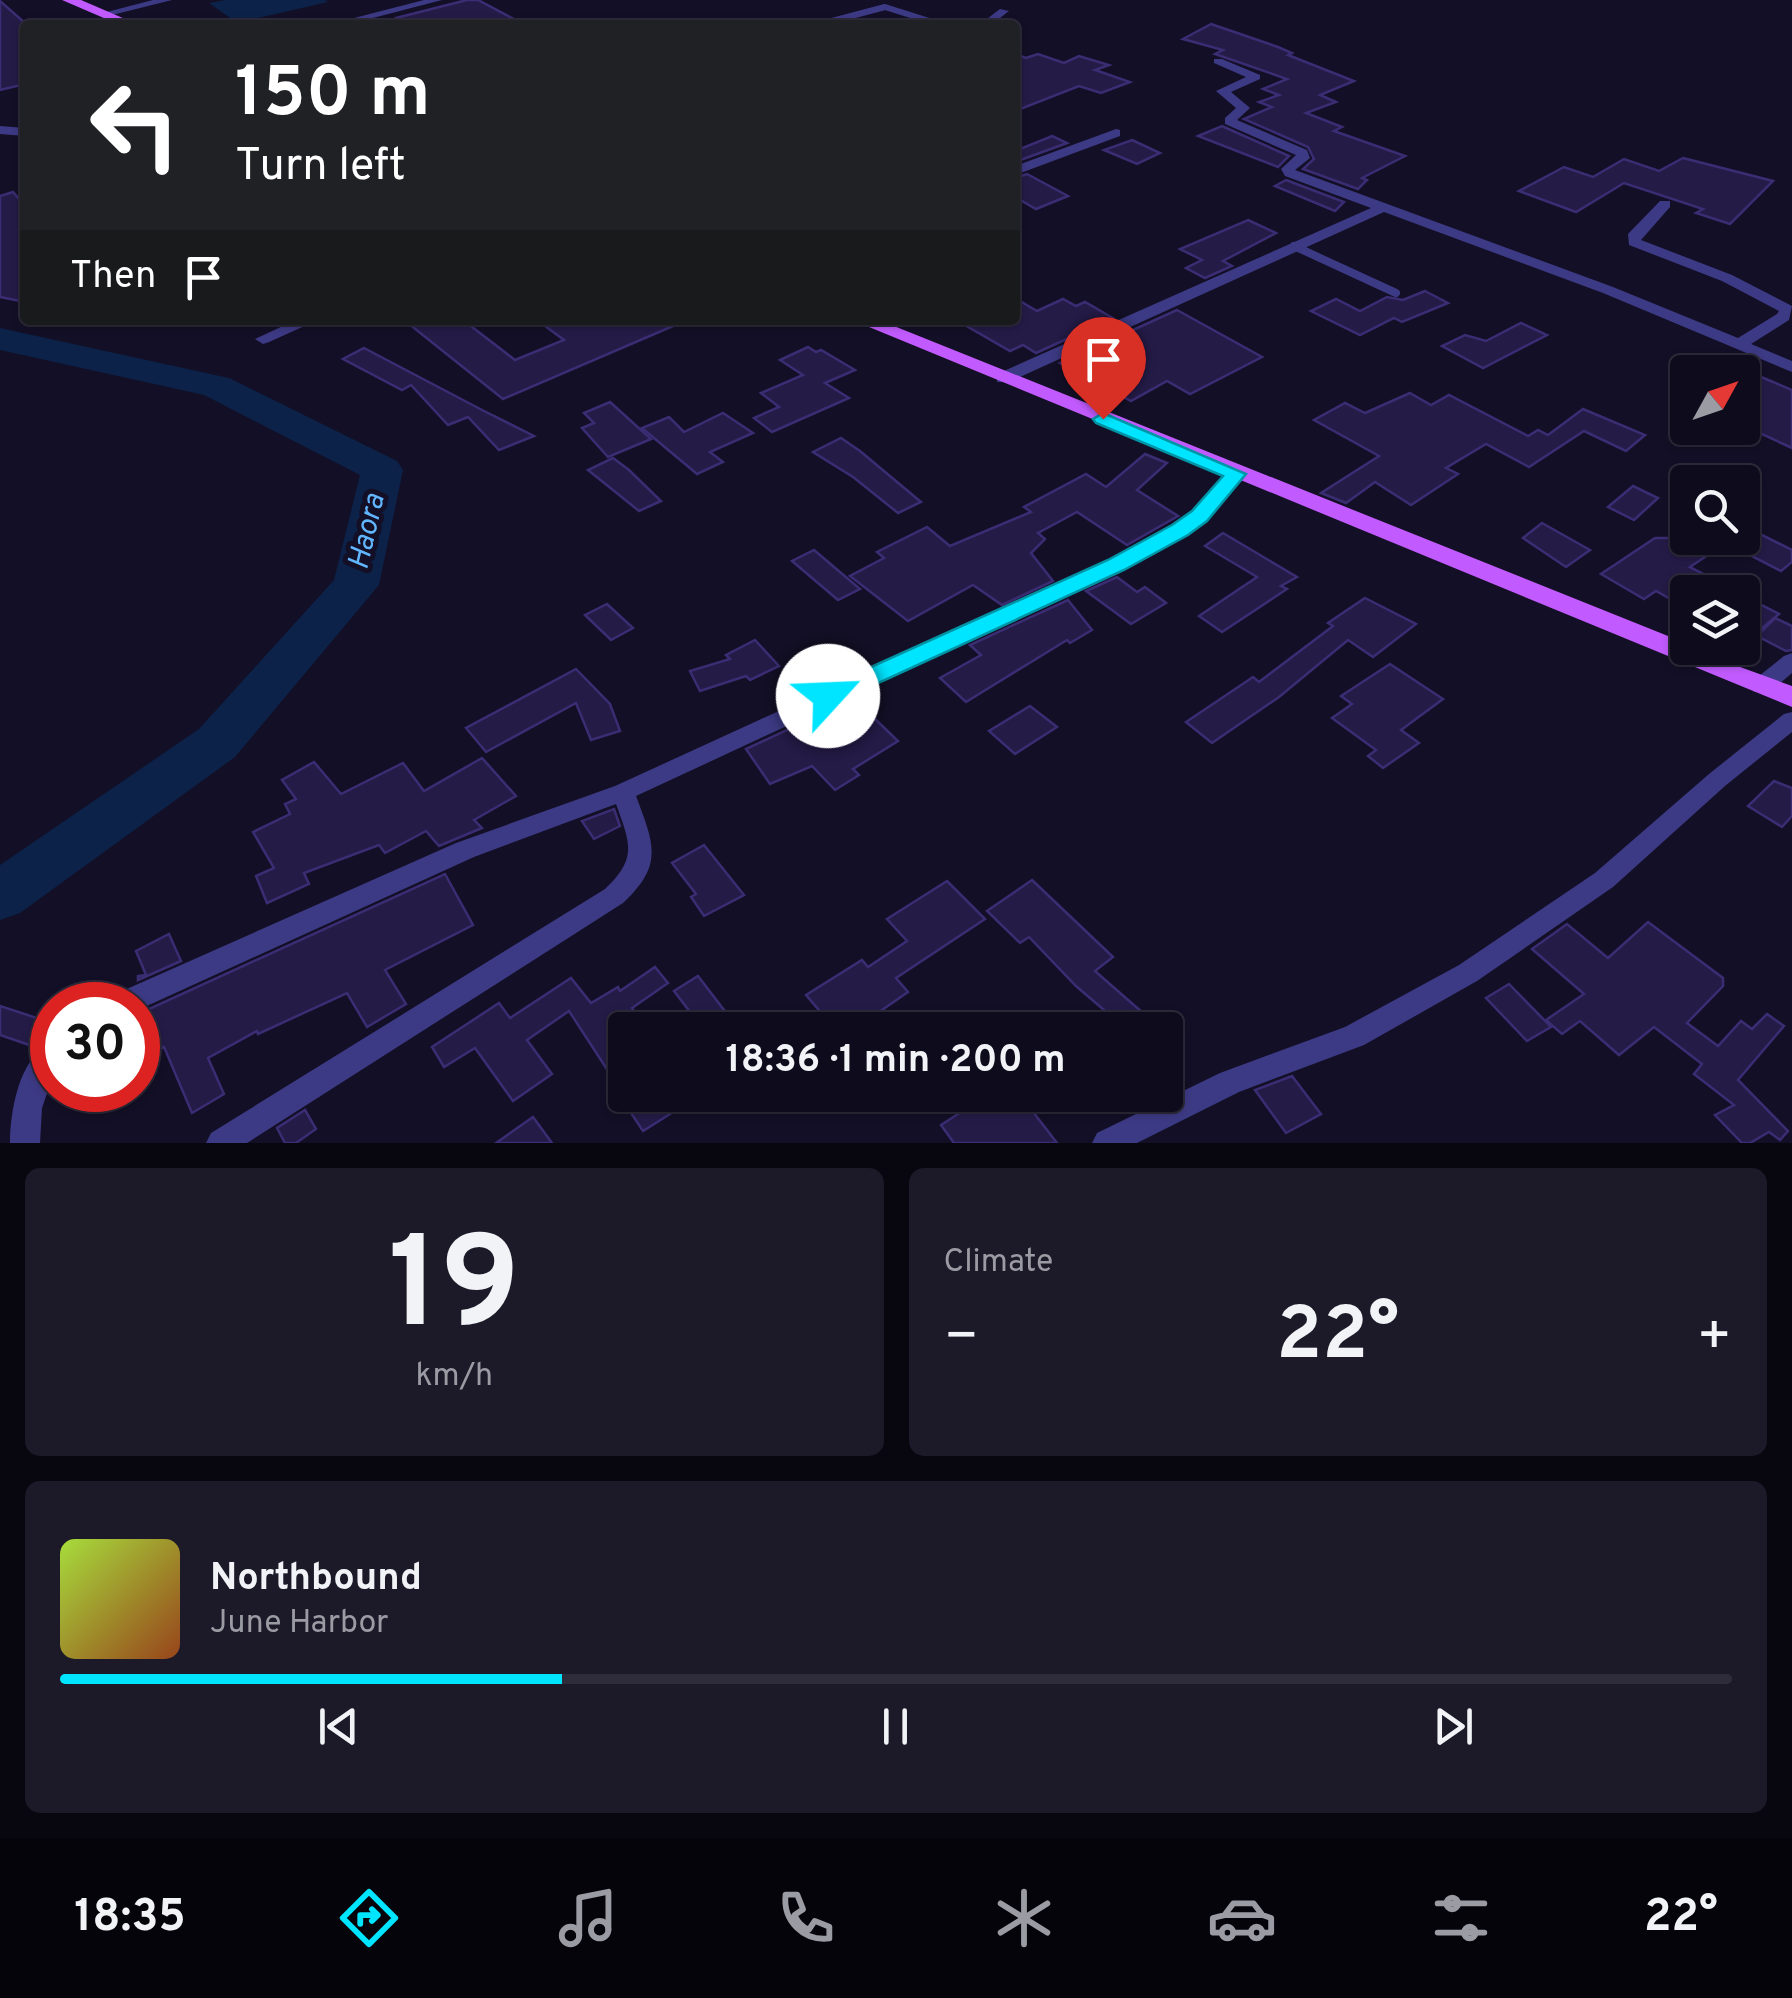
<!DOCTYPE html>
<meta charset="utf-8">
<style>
:root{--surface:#0e0b1c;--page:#1c1929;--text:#f1f3f6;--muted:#9b9ba3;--line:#2e2b3b;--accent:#00e5ff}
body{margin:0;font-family:Overpass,sans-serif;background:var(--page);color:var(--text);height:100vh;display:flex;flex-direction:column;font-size:38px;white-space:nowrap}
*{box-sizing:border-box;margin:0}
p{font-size:32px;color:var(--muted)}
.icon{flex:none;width:55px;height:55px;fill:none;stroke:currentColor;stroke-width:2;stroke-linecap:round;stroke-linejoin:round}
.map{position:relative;height:1143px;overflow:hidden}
.details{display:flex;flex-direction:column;gap:25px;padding:25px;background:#08060f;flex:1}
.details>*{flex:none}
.guide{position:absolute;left:20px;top:20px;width:1000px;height:305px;border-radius:10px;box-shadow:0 2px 8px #0004,0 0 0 2px var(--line);background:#202124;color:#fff;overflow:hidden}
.needle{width:65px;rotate:50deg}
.tools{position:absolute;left:1670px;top:355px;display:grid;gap:20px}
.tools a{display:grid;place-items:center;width:90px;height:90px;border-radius:10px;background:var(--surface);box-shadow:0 2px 8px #0004,0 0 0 2px var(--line);font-size:50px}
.speed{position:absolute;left:30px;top:982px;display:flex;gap:20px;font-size:50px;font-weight:700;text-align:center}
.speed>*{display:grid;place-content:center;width:130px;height:130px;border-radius:50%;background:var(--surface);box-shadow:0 2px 8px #0004,0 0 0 2px var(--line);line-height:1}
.speed .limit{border:15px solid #d22;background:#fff;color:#111}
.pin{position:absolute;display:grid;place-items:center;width:85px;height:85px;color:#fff;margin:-102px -42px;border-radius:50% 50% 50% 0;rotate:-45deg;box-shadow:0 0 10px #0007}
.pin .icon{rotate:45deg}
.me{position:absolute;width:110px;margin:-55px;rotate:65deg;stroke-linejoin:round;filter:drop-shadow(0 0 8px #0008)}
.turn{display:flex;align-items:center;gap:35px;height:210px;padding:0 50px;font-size:45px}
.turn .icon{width:130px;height:130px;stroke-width:2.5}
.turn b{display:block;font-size:70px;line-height:85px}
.then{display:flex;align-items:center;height:95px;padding:0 50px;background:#0003;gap:20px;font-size:38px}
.big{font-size:75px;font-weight:700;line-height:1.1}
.details .widget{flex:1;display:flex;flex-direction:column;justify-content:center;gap:15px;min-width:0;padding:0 35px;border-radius:15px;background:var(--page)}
.details .dial{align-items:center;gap:0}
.dial b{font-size:130px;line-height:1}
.song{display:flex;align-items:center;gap:30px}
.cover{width:120px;height:120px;border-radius:15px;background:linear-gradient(135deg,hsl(80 70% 55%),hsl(20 70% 35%))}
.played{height:10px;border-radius:5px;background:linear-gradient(90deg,var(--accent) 30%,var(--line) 30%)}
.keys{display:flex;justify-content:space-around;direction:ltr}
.heat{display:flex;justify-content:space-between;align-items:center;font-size:55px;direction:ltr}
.details .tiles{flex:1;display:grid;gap:25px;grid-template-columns:1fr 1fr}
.widget:last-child{grid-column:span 2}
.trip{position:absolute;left:608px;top:1012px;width:575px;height:100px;border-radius:10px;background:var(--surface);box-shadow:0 2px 8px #0004,0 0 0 2px var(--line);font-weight:700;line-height:100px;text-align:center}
.dock{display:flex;height:160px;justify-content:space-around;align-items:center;background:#06040b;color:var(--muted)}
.dock .icon{width:70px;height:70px}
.dock .selected{color:var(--accent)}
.dock b{font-size:45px;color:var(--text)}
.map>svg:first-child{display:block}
.water{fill:#0c2248}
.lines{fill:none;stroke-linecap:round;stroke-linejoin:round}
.river{fill:#0c2248;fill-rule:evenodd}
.building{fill:#241b47;stroke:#3b2d73;stroke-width:2.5}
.lane-far1{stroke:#3d3a85;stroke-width:6}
.lane{stroke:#3d3a85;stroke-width:8}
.street{fill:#3d3a85;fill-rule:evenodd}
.primary{fill:#c25bff;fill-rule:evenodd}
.route{fill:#00e5ff;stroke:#0095a6;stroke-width:2.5}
.labels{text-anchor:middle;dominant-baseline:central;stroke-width:10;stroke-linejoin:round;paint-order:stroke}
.water-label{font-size:30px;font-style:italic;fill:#62b6ff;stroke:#130f26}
</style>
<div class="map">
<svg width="1792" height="1143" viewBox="0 0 1792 1143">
<rect width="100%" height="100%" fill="#130f26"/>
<path class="water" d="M225 0H325L328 2 237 23 209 3Z"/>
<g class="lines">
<path class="river" d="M0 328 229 378 397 461 403 470 379 585 235 757 20 913 0 920V865L199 729 334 580 360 475 204 395 0 350Z"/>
</g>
<g class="building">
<path d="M467 0H478L525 25H397L396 18Z"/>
<path d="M0 1 25 23V84L0 90Z"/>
<path d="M1211 24 1278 47 1292 53 1288 55 1354 81 1320 95 1336 102 1306 113 1342 127 1334 131 1405 156 1362 178 1367 180 1358 189 1303 169 1314 159 1308 147 1244 119 1272 107 1259 102 1279 95 1263 89 1287 79 1215 54 1223 50 1183 39Z"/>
<path d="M1015 54 1026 58 1038 54 1064 63 1079 56 1109 65 1095 70 1130 82 1101 93 1079 86 1015 111Z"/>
<path d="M1222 126 1224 127 1289 156 1278 167 1198 136Z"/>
<path d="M1052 136 1067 143 1015 162V151Z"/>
<path d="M1132 140 1160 153 1137 164 1104 150Z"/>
<path d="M1683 158 1773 181 1730 224 1696 213 1703 209 1624 183 1576 212 1519 191 1564 167 1593 177 1624 159 1659 171Z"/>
<path d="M1027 174 1068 196 1036 209 1015 197V178Z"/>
<path d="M1286 180 1344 202 1335 211 1275 186Z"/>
<path d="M13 192 25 206V302L0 297V196Z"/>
<path d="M1248 220 1276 233 1223 261 1232 266 1205 278 1186 268 1202 260 1180 249Z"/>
<path d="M1425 291 1448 303 1402 322 1394 318 1360 335 1311 311 1336 299 1360 311 1387 297 1403 300Z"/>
<path d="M1015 298 1037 311 1063 299 1076 306 1085 302 1113 318 1036 353 1023 345 1010 351 956 320H1015Z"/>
<path d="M1177 310 1262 357 1190 394 1167 381 1131 401 1060 363Z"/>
<path d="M404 320H463L515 360 564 340 537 320H687L503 399Z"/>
<path d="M1521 323 1547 335 1483 368 1442 346 1465 335 1486 341Z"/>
<path d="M808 347 816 352 821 350 855 370 825 383 849 398 772 432 754 418 779 407 761 393 803 375 780 360Z"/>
<path d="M364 348 484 411 534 436 499 450 468 417 448 425 411 385 402 390 343 359Z"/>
<path d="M1754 374 1792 390V448L1742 425V381Z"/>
<path d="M1410 393 1431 405 1449 395 1528 436 1538 430 1548 435 1583 409 1645 435 1626 451 1584 431 1529 467 1486 444 1446 468 1458 474 1411 505 1375 482 1346 503 1321 493 1379 456 1314 420 1345 403 1365 413Z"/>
<path d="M610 402 651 439 608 457 582 428 594 423 584 413Z"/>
<path d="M723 413 753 433 710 452 723 462 697 474 642 428 669 417 684 432Z"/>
<path d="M841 438 860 451 921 502 898 513 853 477 813 452Z"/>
<path d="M1145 454 1167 463 1137 490 1178 516 1127 545 1077 512 1038 533 1045 539 1031 553 1053 581 1002 605 973 585 908 621 850 576 884 558 877 552 927 527 950 546 1031 512 1024 507 1086 474 1106 487Z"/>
<path d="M613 458 629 470 661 501 639 511 588 470Z"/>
<path d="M1633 486 1658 498 1634 520 1608 507Z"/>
<path d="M1542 523 1590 550 1566 567 1523 538Z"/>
<path d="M1742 525 1792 550V562L1781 571 1742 551Z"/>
<path d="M1223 533 1297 577 1281 586 1287 589 1222 632 1199 616 1257 577 1205 546Z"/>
<path d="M1655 538H1733L1690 567 1738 592H1688V609L1656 591 1644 599 1601 574Z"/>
<path d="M814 550 860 589 838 600 792 561Z"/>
<path d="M1117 577 1137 592 1145 587 1166 603 1131 624 1086 591Z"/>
<path d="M1742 595 1779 614 1761 629 1742 619Z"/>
<path d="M1365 598 1416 624 1373 657 1348 640 1279 697 1212 743 1186 722 1253 677 1259 682 1333 626 1328 623Z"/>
<path d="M1068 600 1092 630 1070 643 1067 640 966 702 940 678 981 655 970 645Z"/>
<path d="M607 604 633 628 611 640 585 615Z"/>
<path d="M1775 618 1792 626V650L1786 651 1757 636Z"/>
<path d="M755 640 779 666 750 680 746 676 700 691 690 671 730 659 726 655Z"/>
<path d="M1390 664 1443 699 1401 730 1419 743 1383 768 1368 756 1376 750 1332 718 1352 704 1341 696Z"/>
<path d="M576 669 610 704 620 731 591 740 576 703 486 752 466 728Z"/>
<path d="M1030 706 1057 727 1015 754 989 731Z"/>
<path d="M874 718 898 741 853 769 859 775 835 790 812 766 770 784 746 749 806 721 829 745Z"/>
<path d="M482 758 516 796 474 820 482 828 439 846 426 831 385 853 379 845 304 873 309 884 267 903 256 876 274 868 253 832 290 814 285 804 296 799 282 780 314 762 341 794 403 763 424 791Z"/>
<path d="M1774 781 1792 788V816L1782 827 1748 806Z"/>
<path d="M614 809 620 826 594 839 582 821Z"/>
<path d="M704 845 744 895 704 916 691 897 696 894 672 863Z"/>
<path d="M445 874 473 925 385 970 406 1004 367 1027 347 993 258 1034 257 1031 208 1058 224 1094 192 1113 164 1047 138 1059V1014Z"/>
<path d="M1032 880 1113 957 1095 971 1143 1013 1125 1028 1076 986 1029 937 1020 943 987 911Z"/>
<path d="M947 881 985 919 896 978 908 992 853 1030H836L806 995 862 960 868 967 907 941 887 919Z"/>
<path d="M1648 922 1723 978V986L1687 1023 1718 1046 1741 1021 1752 1029 1767 1014 1784 1026 1738 1080 1788 1131 1780 1140 1769 1132 1750 1143H1742L1715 1115 1734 1105 1694 1074 1702 1064 1654 1027 1619 1055 1580 1021 1562 1034 1546 1020 1584 994 1532 949 1567 924 1608 958Z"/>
<path d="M169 934 181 961 138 980V976L146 975 136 951Z"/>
<path d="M655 967 668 983 632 1008 647 1030H625V1097L569 1011 527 1040 552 1074 513 1101 475 1048 444 1067 432 1047 499 1003 510 1018 571 978 591 1003 618 987 620 991Z"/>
<path d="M698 976 724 1010 700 1025 674 991Z"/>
<path d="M1509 984 1551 1027 1527 1041 1486 998Z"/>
<path d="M0 1006 52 1023V1039L38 1048 0 1035Z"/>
<path d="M1292 1076 1321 1114 1286 1133 1255 1090Z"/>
<path d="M660 1095H668L678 1109 643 1131 631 1113Z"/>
<path d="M987 1095H1020L1057 1143H954L941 1125Z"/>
<path d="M305 1110 316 1129 296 1143H285L277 1128Z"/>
<path d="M533 1117 552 1143H496Z"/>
</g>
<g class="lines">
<path class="lane-far1" d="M817 25 885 7 942 25"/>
<path class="lane" d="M1294 246 1396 293"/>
<g class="street">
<path d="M153 0H172L104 17 99 14Z"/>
<path d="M424 0H442L346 25H327Z"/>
<path d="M1000 9 1009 11 991 25H979Z"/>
<path d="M1214 59H1222L1260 75V79L1231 92 1250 108 1237 120 1307 150 1310 158 1295 170 1613 287 1738 338 1777 314 1779 311 1722 281 1629 245 1628 234 1660 201H1670V207L1641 240 1732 275 1792 306 1789 320 1751 344 1792 361V372L1603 293 1384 212 1009 382H997V374L1371 208 1285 176 1281 169 1296 155 1225 124V118L1236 108 1216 91 1246 77 1214 63Z"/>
<path d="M0 126 25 128V136L0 134Z"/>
<path d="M1116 129 1120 130V136L1015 175V166Z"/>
<path d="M296 320H318L269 342 263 344 255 339Z"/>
<path d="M1236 468 1245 474 1207 520 1123 570 636 796C654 844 664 865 623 903L247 1143H206L211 1133 605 889C638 858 630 843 616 804L474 857 138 1010V1005H107L111 996 456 843 615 786 1109 560 1193 512 1230 470Z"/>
<path d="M1792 653V673L1770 692H1754L1751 686 1754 680 1784 656Z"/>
<path d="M1792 712V732L1725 786 1613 887 1477 981 1364 1045 1239 1092 1137 1143H1092L1097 1133 1220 1073 1345 1027 1459 965 1595 873 1709 774 1784 714Z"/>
<path d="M52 1043V1079L42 1108 40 1143H10C10 1112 19 1056 52 1043Z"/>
</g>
<g class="primary">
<path d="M62 0H81L139 25H120Z"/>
<path d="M852 320H879L1688 644V648L1792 686V707Z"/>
</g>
</g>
<path class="route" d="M1103 413 1246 474 1207 521 1188 535 1124 570 837 702H820L816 696 820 690 1108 560 1172 525 1192 511 1223 476 1096 423 1093 419Z"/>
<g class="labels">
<g class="water-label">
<text transform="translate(368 532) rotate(-77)">Haora</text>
</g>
</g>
</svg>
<div class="tools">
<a><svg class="needle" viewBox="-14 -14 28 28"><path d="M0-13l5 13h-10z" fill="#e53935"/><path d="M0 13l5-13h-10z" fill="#9b9ba3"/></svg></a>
<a><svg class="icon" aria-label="search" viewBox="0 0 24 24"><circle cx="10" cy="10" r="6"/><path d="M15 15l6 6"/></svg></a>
<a><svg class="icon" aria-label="layers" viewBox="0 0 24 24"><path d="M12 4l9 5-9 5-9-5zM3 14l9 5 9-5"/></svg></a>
</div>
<div class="speed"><div class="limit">30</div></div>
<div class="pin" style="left:1103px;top:419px;background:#d93025"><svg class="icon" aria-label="arrive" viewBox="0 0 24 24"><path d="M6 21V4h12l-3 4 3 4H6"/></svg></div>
<svg class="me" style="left:828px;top:696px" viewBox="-20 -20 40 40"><circle r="19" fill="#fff"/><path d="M0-13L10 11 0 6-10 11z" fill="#00e5ff"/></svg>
<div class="trip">18:36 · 1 min · 200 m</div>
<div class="guide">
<div class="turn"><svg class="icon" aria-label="left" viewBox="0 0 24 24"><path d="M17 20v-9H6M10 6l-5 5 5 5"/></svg><div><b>150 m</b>Turn left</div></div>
<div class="then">Then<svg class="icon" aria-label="arrive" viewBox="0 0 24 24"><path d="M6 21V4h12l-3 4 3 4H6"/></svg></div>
</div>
</div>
<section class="details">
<div class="tiles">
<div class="widget dial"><b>19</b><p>km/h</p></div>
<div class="widget"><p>Climate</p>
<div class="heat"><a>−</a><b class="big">22°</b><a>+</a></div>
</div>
<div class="widget">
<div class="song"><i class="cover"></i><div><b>Northbound</b><p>June Harbor</p></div></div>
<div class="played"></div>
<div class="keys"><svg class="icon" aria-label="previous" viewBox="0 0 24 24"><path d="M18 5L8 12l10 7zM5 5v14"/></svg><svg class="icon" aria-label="pause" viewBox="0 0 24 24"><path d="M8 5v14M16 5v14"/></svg><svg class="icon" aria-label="next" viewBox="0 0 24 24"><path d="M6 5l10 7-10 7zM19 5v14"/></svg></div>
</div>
</div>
</section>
<nav class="dock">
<b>18:35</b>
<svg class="icon selected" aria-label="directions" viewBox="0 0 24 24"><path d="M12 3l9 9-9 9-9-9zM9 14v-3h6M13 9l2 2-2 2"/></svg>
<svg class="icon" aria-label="music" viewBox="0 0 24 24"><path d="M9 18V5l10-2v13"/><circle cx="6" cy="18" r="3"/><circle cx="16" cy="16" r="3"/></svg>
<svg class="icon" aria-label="phone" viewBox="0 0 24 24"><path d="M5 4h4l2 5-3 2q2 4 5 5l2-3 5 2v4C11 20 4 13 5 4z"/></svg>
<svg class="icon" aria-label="climate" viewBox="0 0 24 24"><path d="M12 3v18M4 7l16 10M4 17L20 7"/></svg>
<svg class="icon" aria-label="car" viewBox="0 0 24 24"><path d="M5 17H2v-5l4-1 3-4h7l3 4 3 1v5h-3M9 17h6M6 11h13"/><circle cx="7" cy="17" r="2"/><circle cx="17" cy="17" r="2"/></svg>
<svg class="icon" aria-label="filters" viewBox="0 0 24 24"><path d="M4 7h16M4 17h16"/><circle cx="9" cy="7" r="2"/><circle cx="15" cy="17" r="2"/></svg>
<b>22°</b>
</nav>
